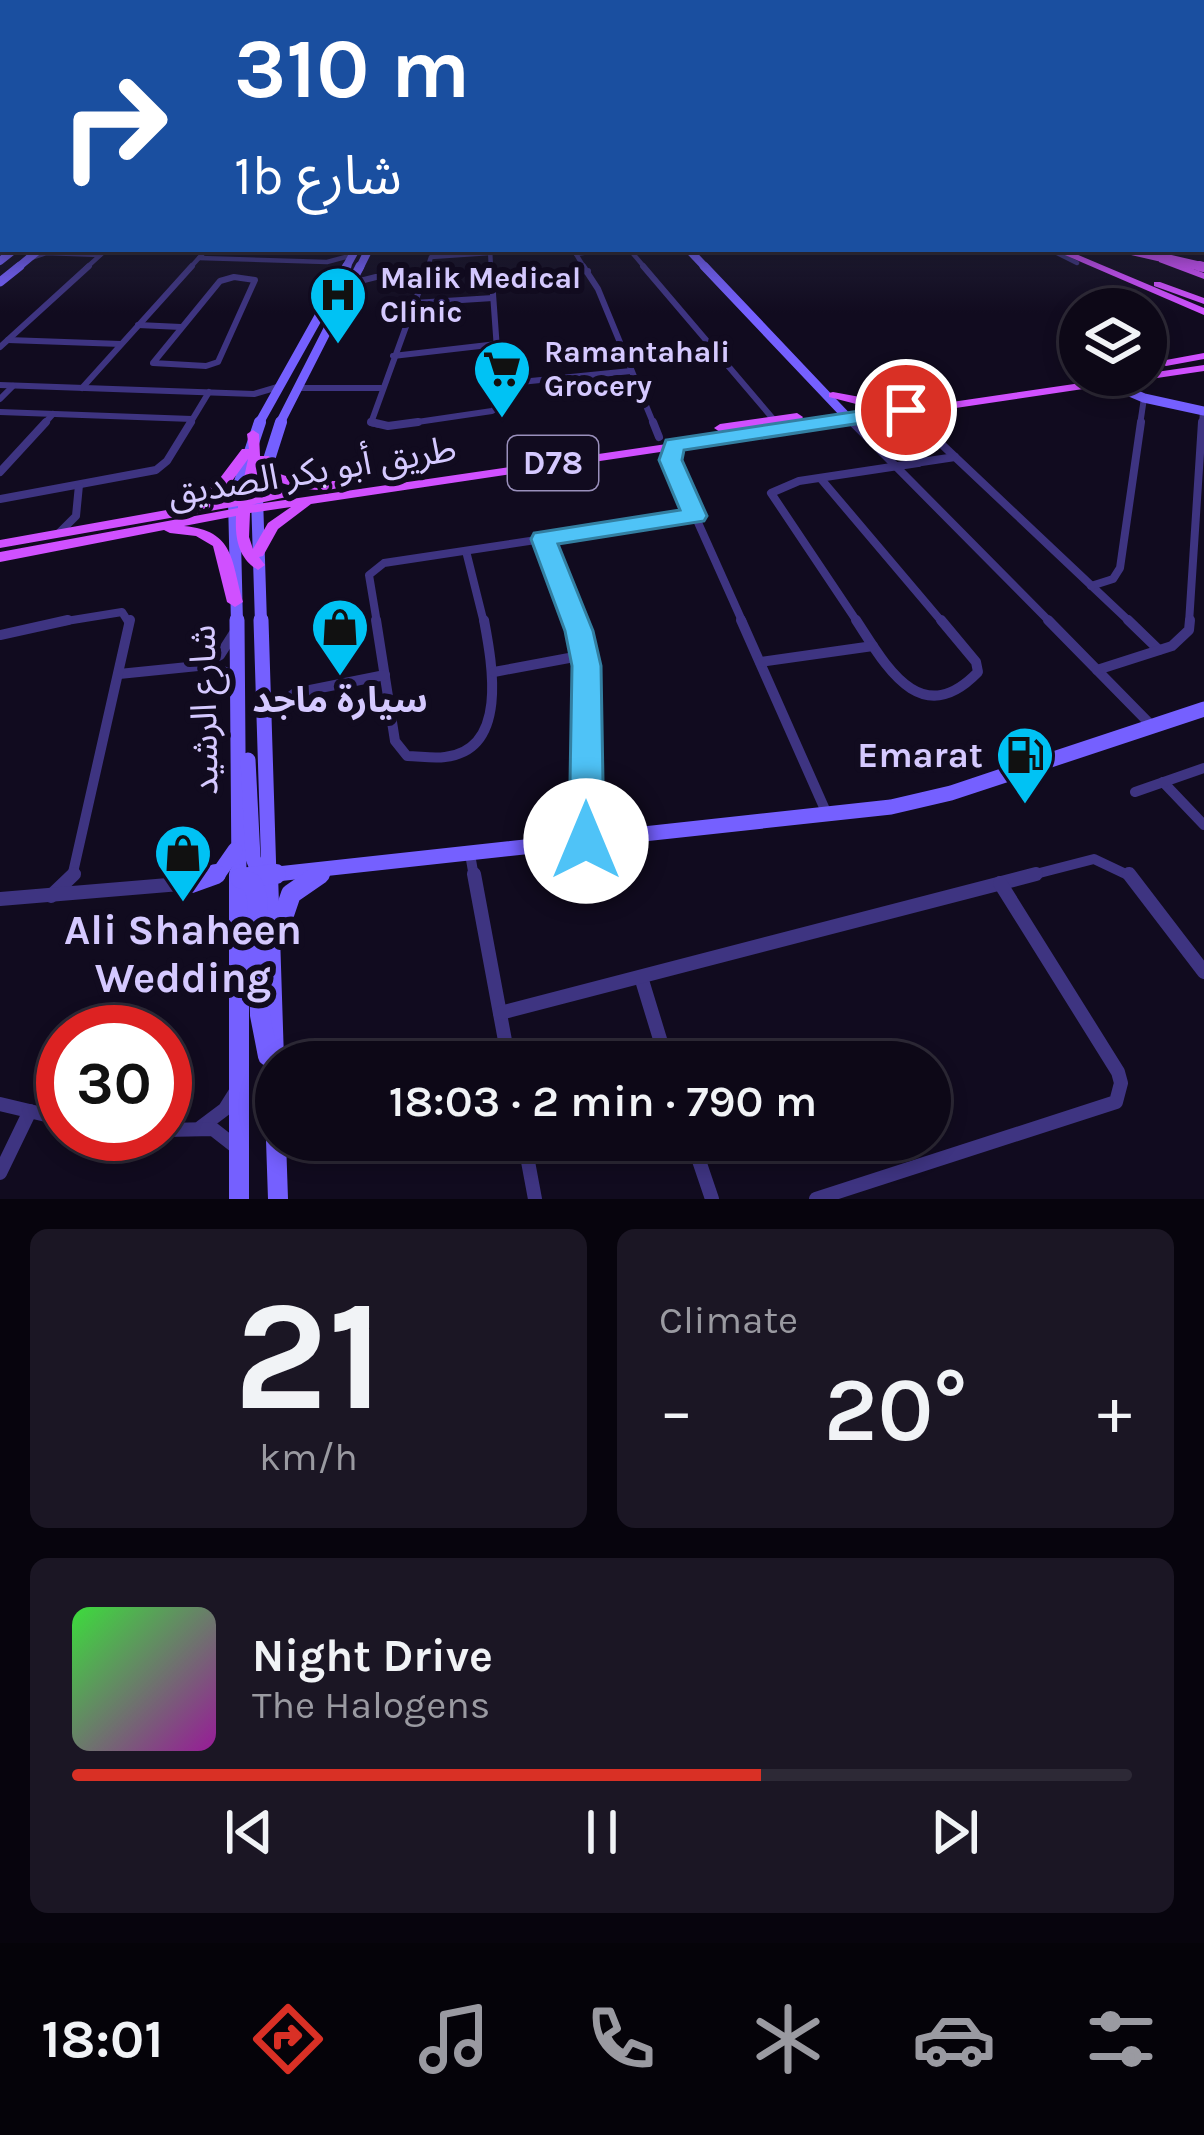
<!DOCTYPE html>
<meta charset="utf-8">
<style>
:root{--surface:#0d0817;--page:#1b1624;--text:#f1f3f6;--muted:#9a9aa1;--line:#2d2936;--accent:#d93025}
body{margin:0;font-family:Karla,"Noto Sans Arabic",sans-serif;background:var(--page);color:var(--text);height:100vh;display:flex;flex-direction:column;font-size:45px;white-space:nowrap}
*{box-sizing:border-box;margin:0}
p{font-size:39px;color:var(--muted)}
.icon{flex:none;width:66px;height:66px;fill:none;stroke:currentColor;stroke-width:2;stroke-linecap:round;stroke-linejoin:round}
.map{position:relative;height:1199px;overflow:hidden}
.drawer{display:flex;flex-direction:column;gap:30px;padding:30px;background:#07040d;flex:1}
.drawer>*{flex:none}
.top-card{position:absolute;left:0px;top:0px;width:1206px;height:252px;box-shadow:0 6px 18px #0003,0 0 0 3px var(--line);background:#1a4fa0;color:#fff;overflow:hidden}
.tools{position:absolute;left:1059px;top:288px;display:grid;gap:24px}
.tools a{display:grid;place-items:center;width:108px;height:108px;border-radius:50%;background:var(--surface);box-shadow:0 6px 18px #0003,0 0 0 3px var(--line);font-size:60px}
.speed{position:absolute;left:36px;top:1005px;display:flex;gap:24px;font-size:60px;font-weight:700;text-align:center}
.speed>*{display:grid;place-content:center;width:156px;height:156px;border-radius:50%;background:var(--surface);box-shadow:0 6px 18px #0003,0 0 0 3px var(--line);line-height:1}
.speed .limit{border:18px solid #d22;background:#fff;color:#111}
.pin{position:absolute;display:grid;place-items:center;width:102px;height:102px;color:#fff;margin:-51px;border:6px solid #fff;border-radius:50%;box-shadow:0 3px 12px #0007}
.me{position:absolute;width:132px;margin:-66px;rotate:0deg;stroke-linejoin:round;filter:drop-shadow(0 0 9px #0008)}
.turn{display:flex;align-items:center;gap:42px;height:252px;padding:0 36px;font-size:54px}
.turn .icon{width:156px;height:156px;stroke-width:2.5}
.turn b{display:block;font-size:84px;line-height:102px}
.big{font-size:90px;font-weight:600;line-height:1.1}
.drawer .card{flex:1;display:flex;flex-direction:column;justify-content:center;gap:18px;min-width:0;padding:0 42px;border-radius:18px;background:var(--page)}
.drawer .dial{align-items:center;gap:0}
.dial b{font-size:156px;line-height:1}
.song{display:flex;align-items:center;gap:36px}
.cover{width:144px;height:144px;border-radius:18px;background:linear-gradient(135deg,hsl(120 70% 55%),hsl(300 70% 35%))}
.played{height:12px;border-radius:6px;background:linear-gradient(90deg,var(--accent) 65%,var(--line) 65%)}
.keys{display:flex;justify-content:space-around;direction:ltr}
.heat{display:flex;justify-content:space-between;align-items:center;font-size:66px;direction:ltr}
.drawer .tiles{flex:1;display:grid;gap:30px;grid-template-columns:1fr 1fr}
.card:last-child{grid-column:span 2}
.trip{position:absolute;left:255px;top:1041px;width:696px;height:120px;border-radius:60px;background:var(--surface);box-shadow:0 6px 18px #0003,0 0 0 3px var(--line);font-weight:600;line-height:120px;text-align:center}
.tabs{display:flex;height:192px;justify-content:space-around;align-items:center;background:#050309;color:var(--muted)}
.tabs .icon{width:84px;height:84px}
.tabs .selected{color:var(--accent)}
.tabs b{font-size:54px;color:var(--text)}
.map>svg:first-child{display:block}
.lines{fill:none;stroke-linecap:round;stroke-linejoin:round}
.street-far4{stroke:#3e3481;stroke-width:4.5}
.street-far3{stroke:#3e3481;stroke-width:6}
.street-far2{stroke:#3e3481;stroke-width:8}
.street-far1{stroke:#3e3481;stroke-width:10}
.street{stroke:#3e3481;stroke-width:14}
.secondary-far4{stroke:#7560ff;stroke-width:8}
.secondary-far3{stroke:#7560ff;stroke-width:9}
.secondary-far2{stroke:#7560ff;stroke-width:12}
.secondary-far1{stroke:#7560ff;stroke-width:15}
.secondary{stroke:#7560ff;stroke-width:20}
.primary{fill:#d050ff;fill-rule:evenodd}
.primary-bridge-far1{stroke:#d050ff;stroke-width:9}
.primary-bridge{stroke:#d050ff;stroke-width:10}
.route{fill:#4fc3f7;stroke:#337fa1;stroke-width:3}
.labels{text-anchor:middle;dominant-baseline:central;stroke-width:12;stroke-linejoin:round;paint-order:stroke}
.far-poi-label{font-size:30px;font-weight:bold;fill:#d5c9ff;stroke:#110b1f;text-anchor:start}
.shield{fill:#110b1f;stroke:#9a90bc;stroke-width:3}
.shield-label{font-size:33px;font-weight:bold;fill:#d5c9ff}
.street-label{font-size:36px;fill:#d5c9ff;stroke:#110b1f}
.poi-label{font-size:36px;font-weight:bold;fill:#d5c9ff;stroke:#110b1f}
.near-poi-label{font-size:42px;font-weight:bold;fill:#d5c9ff;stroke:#110b1f}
</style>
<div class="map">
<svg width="1204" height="1199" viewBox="0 0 1204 1199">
<rect width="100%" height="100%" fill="#110b1f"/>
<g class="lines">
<g class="street-far4">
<path d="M490 249 491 269"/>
<path d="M573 249 585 269"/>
<path d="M629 249 646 269"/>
<path d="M699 249H728"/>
<path d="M1049 249 1077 263"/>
<path d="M576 254 610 249"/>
<path d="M199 258 327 262 353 255"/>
<path d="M28 259 46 253 100 255"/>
<path d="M85 269 107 249"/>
<path d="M189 269 207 249"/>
<path d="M427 269 431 257 490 253"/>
</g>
<g class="street-far3">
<path d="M583 266 598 289 654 425"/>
<path d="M643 266 774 420"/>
<path d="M234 277 255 280 218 362 206 366 153 363 220 281Z"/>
<path d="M492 279 588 271"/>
<path d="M352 283 376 277H423"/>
<path d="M414 303 493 298"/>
<path d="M138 325 181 327"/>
<path d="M8 340 121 344"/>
<path d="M0 347 89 266"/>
<path d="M393 356 497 344"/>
<path d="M500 384 631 371"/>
<path d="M0 385 254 394 281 386"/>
<path d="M82 388 192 266"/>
<path d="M297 388H381"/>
<path d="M0 399 13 386"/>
<path d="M906 410 921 425"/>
<path d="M0 412 192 419"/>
<path d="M849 419 855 425"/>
<path d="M43 425 53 414"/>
<path d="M189 425 209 392"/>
<path d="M380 425 371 423 428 266"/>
<path d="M397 425 492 411 501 405 491 266"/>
<path d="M1140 425 1144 398"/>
<path d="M1202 425 1203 410"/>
</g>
<g class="street-far2">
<path d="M371 422 388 426 418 422"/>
<path d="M653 422 659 437"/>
<path d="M852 422 1051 623"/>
<path d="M918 422 1131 623"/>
<path d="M673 445 670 460 743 623"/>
<path d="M915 463 955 457"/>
<path d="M0 472 46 422"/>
<path d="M821 479 943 623"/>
<path d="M0 499 156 470 167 461 191 422"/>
<path d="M60 532 76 516 79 485"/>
<path d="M543 539 574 623"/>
<path d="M466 551 484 623"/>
<path d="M1091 586 1113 579 1120 568 1141 422"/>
<path d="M54 623 122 612 129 623"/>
<path d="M377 623 369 575 384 563 695 516"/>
<path d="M858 623 771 493 799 481 918 463"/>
<path d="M1189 623 1202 422"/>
</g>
<g class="street-far1">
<path d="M376 620 395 741 407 756C419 756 433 759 445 757 509 750 492 663 484 620"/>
<path d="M573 620 585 655 586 841"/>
<path d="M741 620 827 814"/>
<path d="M856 620C885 664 920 732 978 672L976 662 941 620"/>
<path d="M1048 620 1152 726"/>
<path d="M1128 620 1159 650"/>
<path d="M0 635 68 620"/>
<path d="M760 662 873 646"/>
<path d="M205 663 220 655 234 633"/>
<path d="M1097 670 1172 646 1189 630 1190 620"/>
<path d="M494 672 585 655"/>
<path d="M119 674 208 665 235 676"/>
<path d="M268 713 295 693 385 675"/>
<path d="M1163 782 1204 825"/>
<path d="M1135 792 1204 768"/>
<path d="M470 854 474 877"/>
<path d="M72 877 130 620"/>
<path d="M1024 877 1094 859 1132 877"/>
</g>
<g class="street">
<path d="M474 874 509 1062"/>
<path d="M1129 874 1204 972"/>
<path d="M51 896 74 874"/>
<path d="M0 899 192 883"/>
<path d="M641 977 667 1062"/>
<path d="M500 1013 1036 874"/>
<path d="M0 1104 63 1119"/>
<path d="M201 1127 225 1109 235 1093"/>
<path d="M165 1130 213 1129 236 1147"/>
<path d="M524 1140 535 1199"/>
<path d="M692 1140 712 1199"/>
<path d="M0 1173 30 1111"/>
<path d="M816 1199 1116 1102 1121 1083 1118 1072 1000 883"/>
</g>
<g class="secondary-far4">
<path d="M688 249 707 269"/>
<path d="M0 261 15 249"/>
<path d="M16 269 40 249"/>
<path d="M345 269 356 249"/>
<path d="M359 269 369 249"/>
</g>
<g class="secondary-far3">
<path d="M704 266 849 419"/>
<path d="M0 282 20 266"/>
<path d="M1104 381 1144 398 1204 411"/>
<path d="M258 425 347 266"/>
<path d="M279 425 360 266"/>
</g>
<g class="secondary-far2">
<path d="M237 623 234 500 260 422"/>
<path d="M261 623 257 497 281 422"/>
</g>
<g class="secondary-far1">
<path d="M237 620 239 877"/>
<path d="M261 620 269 877"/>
<path d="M248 760 253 858 260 876"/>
<path d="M208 877 219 873 235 850"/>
<path d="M249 877 891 807 951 793 1204 709"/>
<path d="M316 877 323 872"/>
</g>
<g class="secondary">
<path d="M239 874V1199"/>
<path d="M268 874 276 1121"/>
<path d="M240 878 276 874"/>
<path d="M240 878 253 884 257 897 260 1015 268 1056"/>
<path d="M191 883 216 874"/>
<path d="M276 938 291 894 320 874"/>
<path d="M276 1140 278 1199"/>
</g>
<g class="primary">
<path d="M1051 249H1064L1204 308V315Z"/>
<path d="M1159 258H1165L1204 273V279L1159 262Z"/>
<path d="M1154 282H1160L1204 298V304L1154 286Z"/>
<path d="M1204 353V359L1166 366 1160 363 1166 360Z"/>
<path d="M1204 365V371L311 504 278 529 263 556 259 557 265 565 258 570C238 558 235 538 236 516L184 526C235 531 231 560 243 602L235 607 227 602 213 546 196 536 170 533 164 530 0 562V552L238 508V506L0 548V540L189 506 185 503 187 500 217 482 242 449H249L247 434 253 430 259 434 260 456H269L277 473 301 481H339L346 485C322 496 292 487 267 478L260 462 253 495 286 489 293 493 291 496 251 505ZM248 459 240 497 199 504 227 488ZM291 507 268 523 253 549 249 537 250 513Z"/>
<path d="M833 392 860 397 917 396 923 399 917 402 860 405 829 397V393Z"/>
<path d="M797 413 803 417 801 420 720 432 714 428 720 424Z"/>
</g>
<path class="primary-bridge-far1" d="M1125 249 1204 267"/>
<path class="primary-bridge" d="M1199 266 1204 267"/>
</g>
<linearGradient id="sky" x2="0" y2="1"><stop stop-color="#090611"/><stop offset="0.46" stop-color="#32344d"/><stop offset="1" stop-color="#32344d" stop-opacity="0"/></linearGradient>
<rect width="1204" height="313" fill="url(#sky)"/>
<path class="route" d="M906 404 917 410 914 415 684 450 682 460 707 516 704 521 558 544 593 631 601 666 604 841 598 851 586 855 574 851 569 841 572 666 565 631 531 539 534 533 680 510 659 460 666 440Z"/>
<defs>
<g id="hospital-pin" transform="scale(3)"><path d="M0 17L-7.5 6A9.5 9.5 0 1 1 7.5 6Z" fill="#00c2f4" stroke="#110b1f"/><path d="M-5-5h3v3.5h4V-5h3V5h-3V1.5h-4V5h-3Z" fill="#111"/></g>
<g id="supermarket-pin" transform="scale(3)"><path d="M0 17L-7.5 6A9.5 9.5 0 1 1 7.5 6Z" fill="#00c2f4" stroke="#110b1f"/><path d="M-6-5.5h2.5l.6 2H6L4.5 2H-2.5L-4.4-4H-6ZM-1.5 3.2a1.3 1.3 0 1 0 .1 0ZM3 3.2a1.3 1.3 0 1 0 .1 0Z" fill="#111"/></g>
<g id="shop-pin" transform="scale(3)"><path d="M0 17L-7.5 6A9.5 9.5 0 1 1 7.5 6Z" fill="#00c2f4" stroke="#110b1f"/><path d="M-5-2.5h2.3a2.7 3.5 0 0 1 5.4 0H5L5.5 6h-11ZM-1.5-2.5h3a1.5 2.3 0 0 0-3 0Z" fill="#111"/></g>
<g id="fuel-pin" transform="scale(3)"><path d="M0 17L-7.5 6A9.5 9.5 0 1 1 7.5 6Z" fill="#00c2f4" stroke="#110b1f"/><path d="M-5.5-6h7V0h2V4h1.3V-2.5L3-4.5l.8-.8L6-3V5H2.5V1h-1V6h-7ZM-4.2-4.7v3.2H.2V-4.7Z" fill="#111"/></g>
</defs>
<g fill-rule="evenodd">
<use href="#hospital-pin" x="338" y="295"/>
<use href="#supermarket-pin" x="502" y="369"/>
<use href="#shop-pin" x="340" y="627"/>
<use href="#fuel-pin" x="1025" y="755"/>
<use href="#shop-pin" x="183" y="853"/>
</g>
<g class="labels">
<g class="far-poi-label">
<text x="380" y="278">Malik Medical<tspan x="380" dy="34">Clinic</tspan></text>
<text x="544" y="352">Ramantahali<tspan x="544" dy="34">Grocery</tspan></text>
</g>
<rect class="shield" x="508" y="436" width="90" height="54" rx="9"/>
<g class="shield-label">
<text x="553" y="463">D78</text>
</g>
<g class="street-label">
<text transform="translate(312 471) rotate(-9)">طريق أبو بكر الصديق</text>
<text transform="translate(204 710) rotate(-91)">شارع الرشيد</text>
</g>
<g class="poi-label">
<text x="340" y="700">سيارة ماجد</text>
<text x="983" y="755" text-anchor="end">Emarat</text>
</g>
<g class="near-poi-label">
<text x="183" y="930">Ali Shaheen<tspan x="183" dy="48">Wedding</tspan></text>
</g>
</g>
</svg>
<div class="tools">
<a><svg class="icon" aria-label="layers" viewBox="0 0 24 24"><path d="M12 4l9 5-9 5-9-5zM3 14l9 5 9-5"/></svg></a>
</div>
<div class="speed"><div class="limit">30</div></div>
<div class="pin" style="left:906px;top:410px;background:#d93025"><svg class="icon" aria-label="arrive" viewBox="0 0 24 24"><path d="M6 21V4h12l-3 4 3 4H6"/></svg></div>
<svg class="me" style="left:586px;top:841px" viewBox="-20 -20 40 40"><circle r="19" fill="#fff"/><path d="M0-13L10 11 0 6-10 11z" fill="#4fc3f7"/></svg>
<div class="trip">18:03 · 2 min · 790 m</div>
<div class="top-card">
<div class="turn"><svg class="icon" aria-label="right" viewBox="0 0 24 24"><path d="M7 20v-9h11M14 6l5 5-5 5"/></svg><div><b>310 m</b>1b شارع</div></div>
</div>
</div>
<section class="drawer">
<div class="tiles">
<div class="card dial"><b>21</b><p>km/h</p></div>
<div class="card"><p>Climate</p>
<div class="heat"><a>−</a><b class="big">20°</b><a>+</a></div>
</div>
<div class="card">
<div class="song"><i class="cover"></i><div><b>Night Drive</b><p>The Halogens</p></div></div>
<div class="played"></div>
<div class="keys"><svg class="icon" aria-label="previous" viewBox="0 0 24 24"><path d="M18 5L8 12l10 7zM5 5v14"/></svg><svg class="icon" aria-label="pause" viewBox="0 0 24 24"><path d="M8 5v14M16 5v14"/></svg><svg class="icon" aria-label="next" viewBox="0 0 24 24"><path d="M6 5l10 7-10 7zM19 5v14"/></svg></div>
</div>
</div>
</section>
<nav class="tabs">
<b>18:01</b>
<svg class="icon selected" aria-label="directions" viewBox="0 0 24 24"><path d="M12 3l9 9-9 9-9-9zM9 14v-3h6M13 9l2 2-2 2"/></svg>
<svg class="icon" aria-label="music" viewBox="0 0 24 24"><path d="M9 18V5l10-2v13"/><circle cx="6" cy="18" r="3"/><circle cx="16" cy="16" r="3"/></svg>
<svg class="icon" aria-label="phone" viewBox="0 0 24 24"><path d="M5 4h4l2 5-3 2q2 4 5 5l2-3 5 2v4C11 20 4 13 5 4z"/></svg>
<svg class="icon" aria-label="climate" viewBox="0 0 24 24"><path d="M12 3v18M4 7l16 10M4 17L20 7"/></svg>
<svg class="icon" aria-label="car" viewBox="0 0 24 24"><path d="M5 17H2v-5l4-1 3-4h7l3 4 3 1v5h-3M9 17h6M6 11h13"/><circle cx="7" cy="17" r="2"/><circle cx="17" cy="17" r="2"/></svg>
<svg class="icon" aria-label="filters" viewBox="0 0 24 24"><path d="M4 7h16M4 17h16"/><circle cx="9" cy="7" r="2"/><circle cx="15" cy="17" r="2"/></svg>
</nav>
